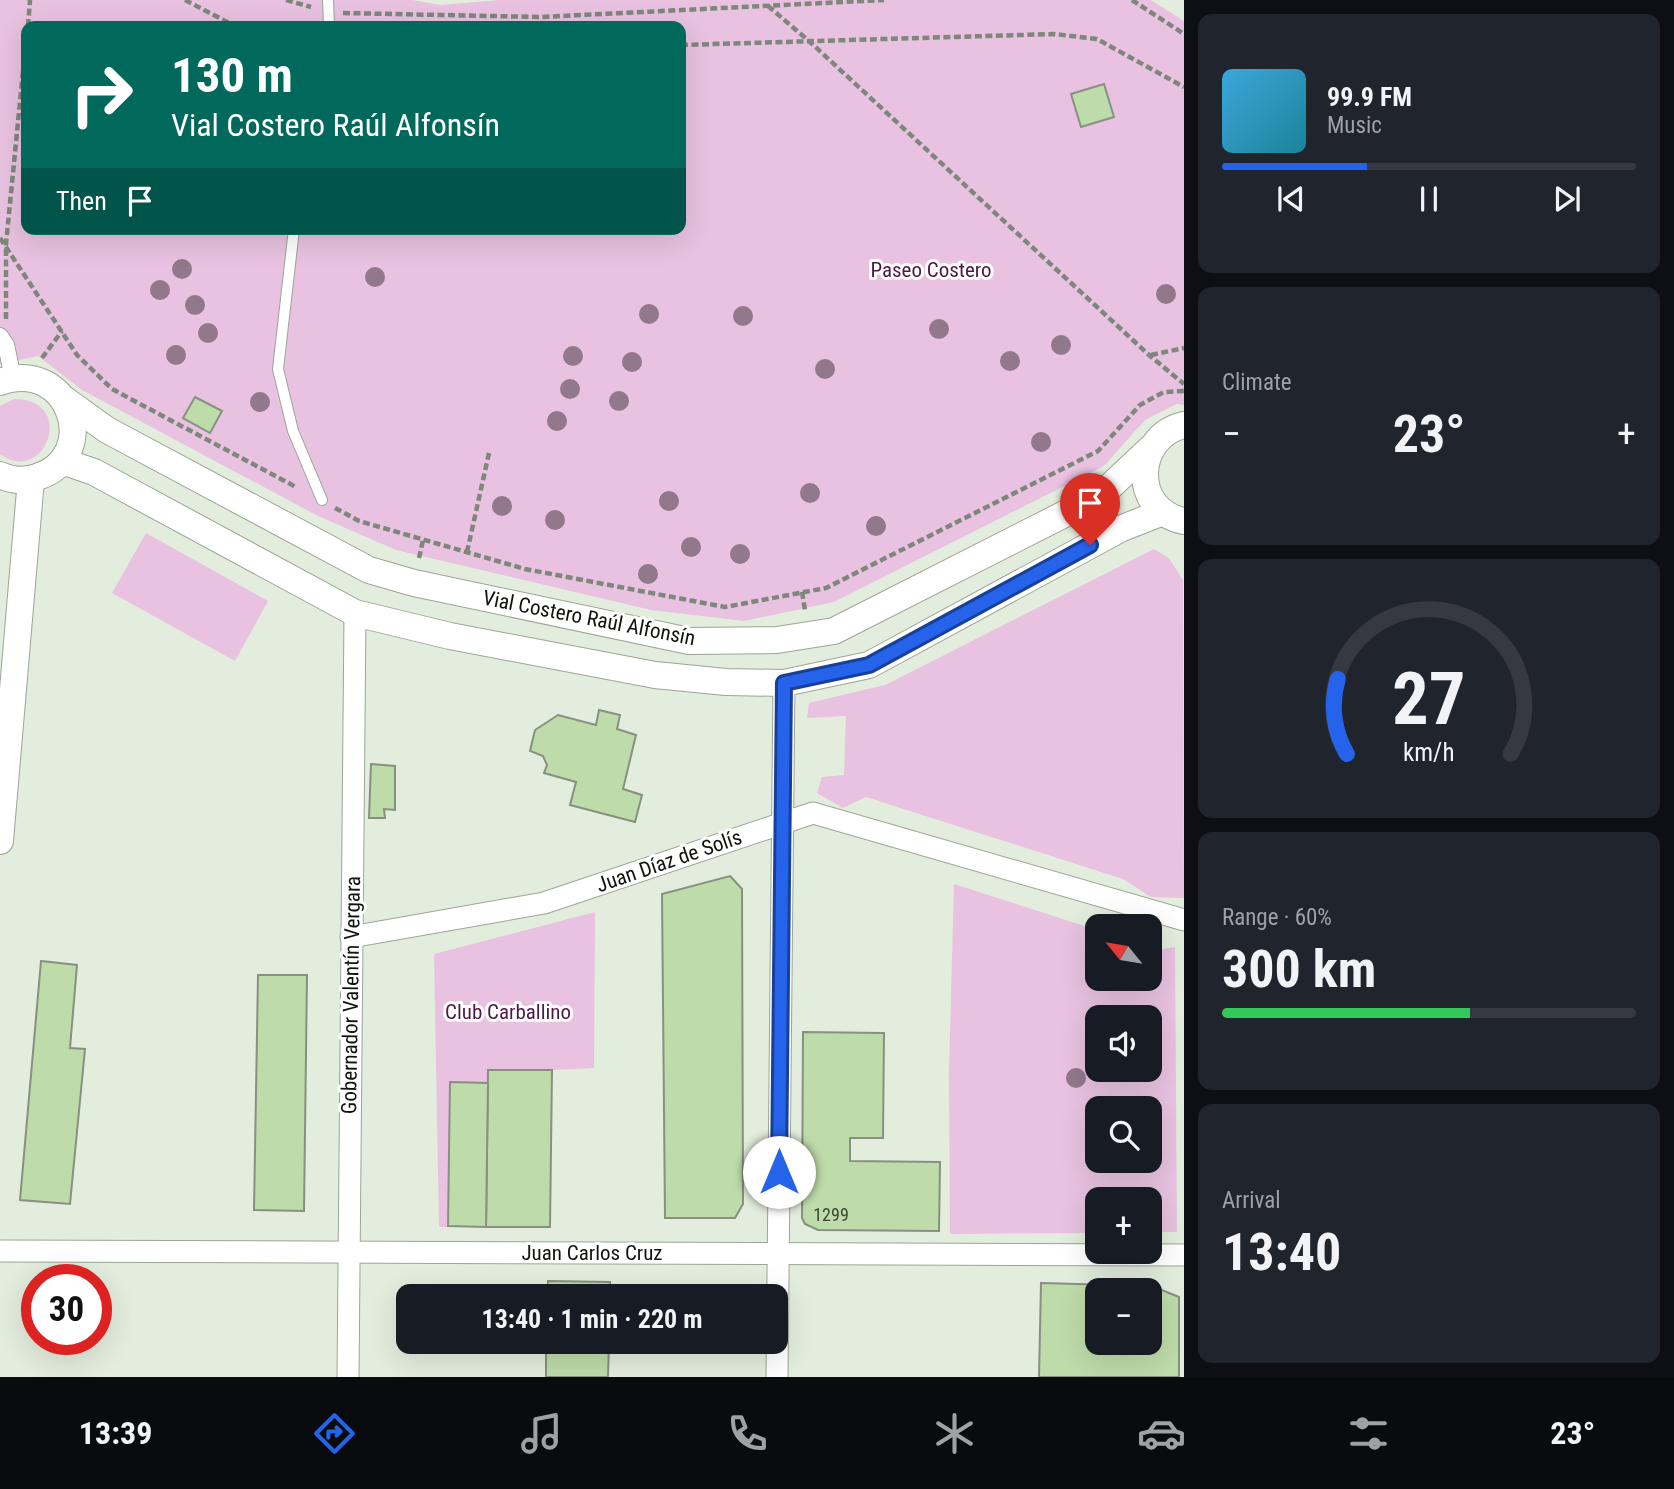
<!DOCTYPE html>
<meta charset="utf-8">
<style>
:root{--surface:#171b24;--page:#20242c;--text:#f1f3f6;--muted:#9ea1a6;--line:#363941;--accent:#2563eb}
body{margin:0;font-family:"Roboto Condensed",sans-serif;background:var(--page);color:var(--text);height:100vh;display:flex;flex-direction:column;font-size:26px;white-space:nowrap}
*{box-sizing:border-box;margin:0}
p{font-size:23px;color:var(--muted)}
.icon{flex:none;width:38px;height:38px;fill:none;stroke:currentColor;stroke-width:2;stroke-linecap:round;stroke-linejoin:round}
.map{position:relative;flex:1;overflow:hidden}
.panel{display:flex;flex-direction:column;gap:14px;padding:14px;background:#0d0f14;width:490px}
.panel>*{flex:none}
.hud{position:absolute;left:21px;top:21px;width:665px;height:214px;border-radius:14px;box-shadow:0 7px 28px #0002;background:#00695c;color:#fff;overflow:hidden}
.needle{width:46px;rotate:300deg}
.controls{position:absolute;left:1085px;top:914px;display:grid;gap:14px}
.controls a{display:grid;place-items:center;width:77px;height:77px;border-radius:14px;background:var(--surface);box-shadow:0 7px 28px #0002;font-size:35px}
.speed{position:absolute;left:21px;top:1264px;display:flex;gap:14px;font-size:35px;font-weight:700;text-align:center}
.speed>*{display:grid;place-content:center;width:91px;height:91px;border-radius:50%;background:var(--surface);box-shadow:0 7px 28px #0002;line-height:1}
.speed .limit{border:10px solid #d22;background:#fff;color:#111}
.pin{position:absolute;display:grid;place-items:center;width:60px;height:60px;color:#fff;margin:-72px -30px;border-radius:50% 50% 50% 0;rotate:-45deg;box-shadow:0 0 7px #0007}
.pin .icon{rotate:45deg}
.me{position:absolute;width:77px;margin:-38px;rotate:0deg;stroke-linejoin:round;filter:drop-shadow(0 0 5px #0008)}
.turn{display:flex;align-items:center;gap:24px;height:147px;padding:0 35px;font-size:32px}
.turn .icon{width:91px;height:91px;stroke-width:2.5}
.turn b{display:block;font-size:49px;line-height:60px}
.then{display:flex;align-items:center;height:66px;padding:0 35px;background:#0003;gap:14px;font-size:26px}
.big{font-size:52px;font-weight:700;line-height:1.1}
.panel .card{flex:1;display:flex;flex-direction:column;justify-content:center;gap:10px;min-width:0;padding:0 24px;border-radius:14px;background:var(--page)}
.panel .dial{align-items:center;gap:0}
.dial svg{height:182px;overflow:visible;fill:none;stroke:var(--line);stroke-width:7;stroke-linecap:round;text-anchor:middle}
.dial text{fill:var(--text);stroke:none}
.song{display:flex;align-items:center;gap:21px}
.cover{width:84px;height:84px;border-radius:10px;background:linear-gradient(135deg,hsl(200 70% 55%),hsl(190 70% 35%))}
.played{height:7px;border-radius:4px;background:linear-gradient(90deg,var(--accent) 35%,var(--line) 35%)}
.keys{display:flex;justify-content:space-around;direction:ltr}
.heat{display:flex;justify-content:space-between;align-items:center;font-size:38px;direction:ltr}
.charge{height:10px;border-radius:5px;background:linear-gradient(90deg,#34c759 60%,var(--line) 0)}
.trip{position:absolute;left:396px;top:1284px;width:392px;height:70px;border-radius:14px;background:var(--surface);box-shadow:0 7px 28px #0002;font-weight:700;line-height:70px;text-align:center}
.dock{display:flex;height:112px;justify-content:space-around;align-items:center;background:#090b0e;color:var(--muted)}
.dock .icon{width:49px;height:49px}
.dock .active{color:var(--accent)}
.dock b{font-size:32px;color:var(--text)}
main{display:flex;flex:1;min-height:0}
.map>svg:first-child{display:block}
.green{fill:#e8c2e0;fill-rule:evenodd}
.building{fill:#bedbaa;stroke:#879081;stroke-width:2;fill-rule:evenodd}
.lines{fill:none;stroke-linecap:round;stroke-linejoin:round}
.service-casing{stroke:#9ca596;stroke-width:12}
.pedestrian-casing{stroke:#9ca596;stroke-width:18}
.minor-casing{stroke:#9ca596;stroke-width:23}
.tertiary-casing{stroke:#9ca596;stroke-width:28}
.path{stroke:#7f867b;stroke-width:4.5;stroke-dasharray:7 3.5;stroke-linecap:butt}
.service{stroke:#fff;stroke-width:10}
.pedestrian{stroke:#fff;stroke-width:16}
.minor{stroke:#fff;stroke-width:21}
.tertiary{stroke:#fff;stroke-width:26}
.tree{fill:#91788a}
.route-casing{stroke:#184099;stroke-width:18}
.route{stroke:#2563eb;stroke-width:12}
.labels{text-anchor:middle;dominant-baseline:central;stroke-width:6;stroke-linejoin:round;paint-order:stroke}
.number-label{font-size:18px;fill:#3c4534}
.park-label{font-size:21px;fill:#4e1846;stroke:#fff}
.street-label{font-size:21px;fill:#10130d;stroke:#fff}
</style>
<main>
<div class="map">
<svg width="1184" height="1377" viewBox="0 0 1184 1377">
<rect width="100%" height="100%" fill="#e3eddd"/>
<g class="green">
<path d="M0 0H413L440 5 500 0H1151L1184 21V405L1177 404 1145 420 1104 466 834 602 744 621 651 610 396 550 318 516 82 390 38 356 0 364ZM26 26H681V229H26Z"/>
<path d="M14 399C78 399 45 487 0 454V406Z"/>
<path d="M146 533 268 601 235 661 112 593Z"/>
<path d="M1154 549 1169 558 1183 580 1184 898 1151 897 1123 879 866 797 843 808 817 793 822 777 844 775 846 716 807 718 809 703 885 685Z"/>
<path d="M954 884 1097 930V978H1150V947L1159 950 1175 947 1177 1232H1150V1199H1097V1233L950 1234 949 1071ZM1097 1017H1150V1069H1097ZM1097 1108H1150V1160H1097Z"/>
<path d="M595 912 594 1068 552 1070 550 1227H439L434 954Z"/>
</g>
<g class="building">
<path d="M1104 84 1114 117 1081 127 1071 94Z"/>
<path d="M195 397 222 411 210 433 183 418Z"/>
<path d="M599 710 620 715 617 729 636 735 623 789 642 795 635 822 570 805 576 782 544 773 547 765 543 756 530 751 535 730 558 715 596 725Z"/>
<path d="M371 764 395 766V810L384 809 385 818H369Z"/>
<path d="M730 876 742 889 743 1204 735 1218H665L662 894Z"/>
<path d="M41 961 77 965 70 1048 85 1049 70 1204 20 1200Z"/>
<path d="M258 975H307L304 1211 254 1210Z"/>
<path d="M803 1032 884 1033 883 1138H850V1161L940 1162 939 1231 818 1230 805 1224 802 1218Z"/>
<path d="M488 1070H552L550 1227H486Z"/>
<path d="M450 1082 488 1083 486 1227 448 1226Z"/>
<path d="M548 1281 610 1282V1297H547Z"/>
<path d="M1041 1283 1152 1286 1179 1297V1377H1039ZM1097 1290H1150V1342H1097Z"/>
<path d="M546 1342H609L608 1377H546Z"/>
</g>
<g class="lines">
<g class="service-casing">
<g id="service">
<path d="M328 0 329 26"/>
<path d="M294 229 278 369 293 431 322 500"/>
</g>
</g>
<g class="pedestrian-casing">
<path id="pedestrian" d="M0 336 6 345 13 378"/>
</g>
<g class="minor-casing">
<g id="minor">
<path d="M351 937 544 903 813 813 1184 920"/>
<path d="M0 1251 1184 1255"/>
<path d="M348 1377 355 613"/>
<path d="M777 1377 784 683"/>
</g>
</g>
<g class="tertiary-casing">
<g id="tertiary">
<path d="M0 382C71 357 102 457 37 477 25 481 12 481 0 475"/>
<path d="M64 399 107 430 369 570 414 583 689 641 777 640 834 631 1100 496 1151 448"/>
<path d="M1184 425C1133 437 1131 511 1184 521"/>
<path d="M62 461 94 472 355 613 450 636 655 675 726 682 784 683 869 665 1120 529 1163 512"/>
<path d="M0 841 31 479"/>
</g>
</g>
<g class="path">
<path d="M185 0 227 22 241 26"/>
<path d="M286 0 311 7"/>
<path d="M1132 0 1184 34"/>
<path d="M768 6 810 42 1149 355 1184 384"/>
<path d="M343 13 541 17 884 0"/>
<path d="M28 26 30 0"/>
<path d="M681 45 1054 34 1097 39 1184 87"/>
<path d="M0 238 77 355 112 389 296 487"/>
<path d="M6 319V244L26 41"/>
<path d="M1151 355 1184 348"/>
<path d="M42 358 62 331"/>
<path d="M335 508 359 521 525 569 725 607 826 588 1098 451 1140 405 1164 392 1184 391"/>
<path d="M467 552 489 453"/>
<path d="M419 558 423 540"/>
<path d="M802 592 805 610"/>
</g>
<use href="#service" class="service"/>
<use href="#pedestrian" class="pedestrian"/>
<use href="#minor" class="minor"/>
<use href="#tertiary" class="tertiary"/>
</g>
<g class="tree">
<circle cx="182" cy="269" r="10"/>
<circle cx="375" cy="277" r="10"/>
<circle cx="160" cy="290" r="10"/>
<circle cx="1166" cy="294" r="10"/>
<circle cx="195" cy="305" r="10"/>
<circle cx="649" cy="314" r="10"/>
<circle cx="743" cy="316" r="10"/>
<circle cx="939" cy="329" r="10"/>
<circle cx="208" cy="333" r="10"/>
<circle cx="1061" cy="345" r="10"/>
<circle cx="176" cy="355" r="10"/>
<circle cx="573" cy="356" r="10"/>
<circle cx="1010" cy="361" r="10"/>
<circle cx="632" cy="362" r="10"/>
<circle cx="825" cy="369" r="10"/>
<circle cx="570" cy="389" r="10"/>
<circle cx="619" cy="401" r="10"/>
<circle cx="260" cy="402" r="10"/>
<circle cx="557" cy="421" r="10"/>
<circle cx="1041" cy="442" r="10"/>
<circle cx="810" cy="493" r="10"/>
<circle cx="669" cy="501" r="10"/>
<circle cx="502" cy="506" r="10"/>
<circle cx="555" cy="520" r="10"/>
<circle cx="876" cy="526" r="10"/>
<circle cx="691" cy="547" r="10"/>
<circle cx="740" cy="554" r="10"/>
<circle cx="648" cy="574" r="10"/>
<circle cx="1076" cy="1078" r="10"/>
</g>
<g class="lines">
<g class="route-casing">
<path id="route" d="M779 1172 784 683 869 665 1090 545"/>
</g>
<use href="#route" class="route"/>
</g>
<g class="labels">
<g class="number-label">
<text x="831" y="1214">1299</text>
</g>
<g class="park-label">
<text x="931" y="270">Paseo Costero</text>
<text x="508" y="1012">Club Carballino</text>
</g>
<g class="street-label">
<text transform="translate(589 618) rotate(11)">Vial Costero Raúl Alfonsín</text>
<text transform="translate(669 861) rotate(-19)">Juan Díaz de Solís</text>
<text transform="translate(351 995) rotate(-89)">Gobernador Valentín Vergara</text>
<text x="592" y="1253">Juan Carlos Cruz</text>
</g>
</g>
</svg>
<div class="controls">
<a><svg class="needle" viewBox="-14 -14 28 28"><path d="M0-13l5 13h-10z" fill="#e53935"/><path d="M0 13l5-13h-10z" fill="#9ea1a6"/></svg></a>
<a><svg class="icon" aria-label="sound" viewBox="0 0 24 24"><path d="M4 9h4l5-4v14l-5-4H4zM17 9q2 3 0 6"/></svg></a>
<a><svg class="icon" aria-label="search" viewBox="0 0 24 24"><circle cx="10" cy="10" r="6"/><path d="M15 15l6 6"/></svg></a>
<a>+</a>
<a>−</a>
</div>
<div class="speed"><div class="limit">30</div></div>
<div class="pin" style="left:1090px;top:545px;background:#d93025"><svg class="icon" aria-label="arrive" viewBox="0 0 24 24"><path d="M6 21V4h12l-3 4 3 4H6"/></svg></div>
<svg class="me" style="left:779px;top:1172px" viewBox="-20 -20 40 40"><circle r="19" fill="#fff"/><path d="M0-13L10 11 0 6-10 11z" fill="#2563eb"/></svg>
<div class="trip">13:40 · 1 min · 220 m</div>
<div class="hud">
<div class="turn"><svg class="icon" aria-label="right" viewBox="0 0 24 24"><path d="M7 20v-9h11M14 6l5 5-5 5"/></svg><div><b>130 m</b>Vial Costero Raúl Alfonsín</div></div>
<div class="then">Then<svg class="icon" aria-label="arrive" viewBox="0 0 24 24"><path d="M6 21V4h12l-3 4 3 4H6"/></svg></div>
</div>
</div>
<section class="panel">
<div class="card">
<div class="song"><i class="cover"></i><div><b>99.9 FM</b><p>Music</p></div></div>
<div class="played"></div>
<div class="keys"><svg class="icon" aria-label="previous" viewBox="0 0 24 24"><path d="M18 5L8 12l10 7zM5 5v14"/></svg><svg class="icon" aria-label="pause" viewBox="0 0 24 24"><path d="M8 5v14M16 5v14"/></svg><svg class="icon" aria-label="next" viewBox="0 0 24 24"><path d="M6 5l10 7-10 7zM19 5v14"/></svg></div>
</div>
<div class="card"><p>Climate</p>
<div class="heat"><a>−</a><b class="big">23°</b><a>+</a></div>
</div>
<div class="card dial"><svg viewBox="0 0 100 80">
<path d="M14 69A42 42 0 1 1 86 69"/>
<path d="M14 69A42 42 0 0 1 10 36" stroke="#2563eb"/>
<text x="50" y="56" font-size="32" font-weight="700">27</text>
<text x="50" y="72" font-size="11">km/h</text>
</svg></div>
<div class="card"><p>Range · 60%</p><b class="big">300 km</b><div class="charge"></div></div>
<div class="card"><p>Arrival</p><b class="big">13:40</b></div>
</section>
</main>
<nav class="dock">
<b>13:39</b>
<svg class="icon active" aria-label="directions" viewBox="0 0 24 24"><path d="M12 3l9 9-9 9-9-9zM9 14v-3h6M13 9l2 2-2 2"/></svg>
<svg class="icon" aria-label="music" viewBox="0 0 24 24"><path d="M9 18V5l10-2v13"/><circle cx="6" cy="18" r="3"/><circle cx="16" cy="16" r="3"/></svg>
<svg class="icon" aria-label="phone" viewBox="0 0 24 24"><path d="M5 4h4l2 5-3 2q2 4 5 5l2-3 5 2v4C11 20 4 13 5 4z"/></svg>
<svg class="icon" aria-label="climate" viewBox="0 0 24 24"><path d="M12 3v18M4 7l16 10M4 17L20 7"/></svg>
<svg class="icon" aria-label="car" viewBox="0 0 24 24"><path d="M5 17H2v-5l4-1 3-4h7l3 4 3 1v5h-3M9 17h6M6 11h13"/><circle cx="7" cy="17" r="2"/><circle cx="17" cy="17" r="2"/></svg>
<svg class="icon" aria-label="filters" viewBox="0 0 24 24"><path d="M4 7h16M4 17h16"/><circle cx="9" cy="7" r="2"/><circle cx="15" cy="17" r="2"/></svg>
<b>23°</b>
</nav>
